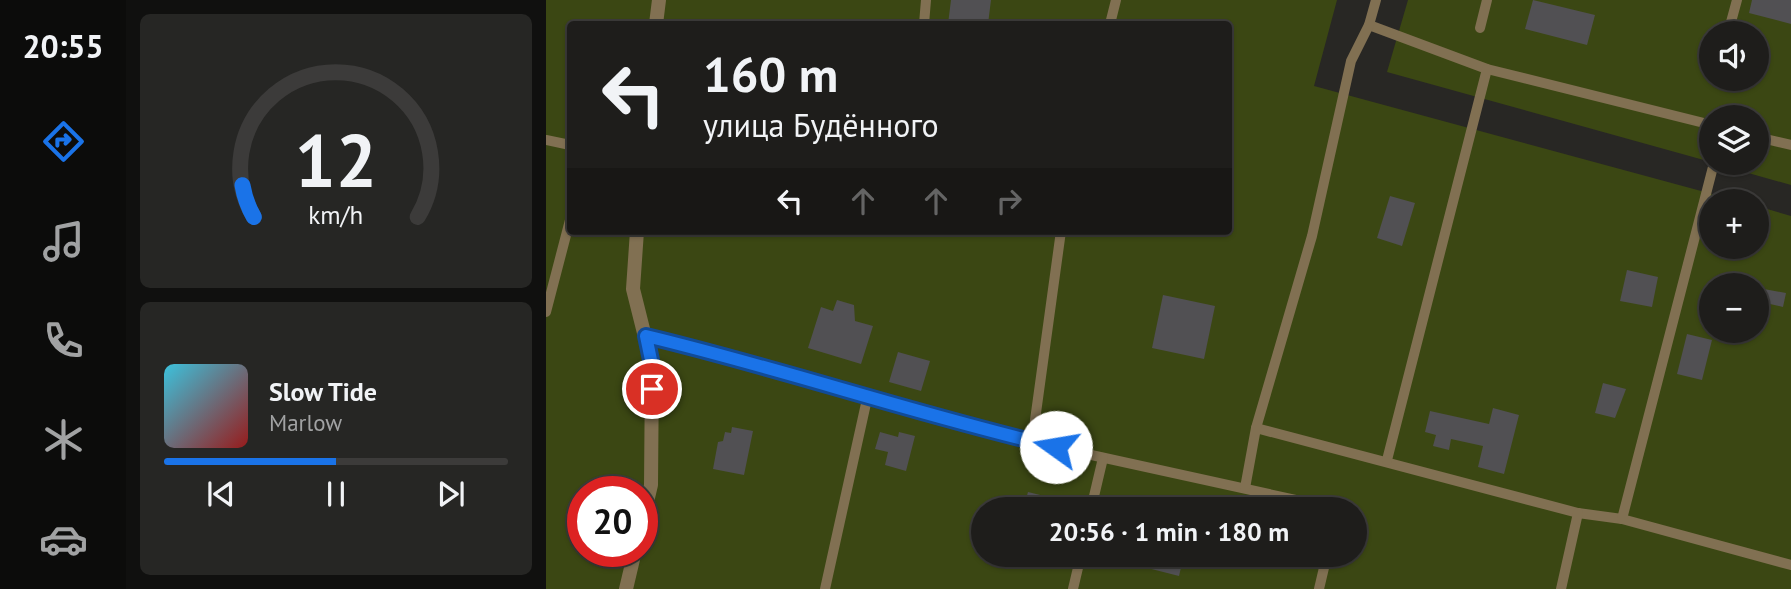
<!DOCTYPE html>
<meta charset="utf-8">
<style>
:root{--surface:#1e1d1b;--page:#262624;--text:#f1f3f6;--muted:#a1a2a3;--line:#3c3b3a;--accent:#1a73e8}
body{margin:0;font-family:"PT Sans",sans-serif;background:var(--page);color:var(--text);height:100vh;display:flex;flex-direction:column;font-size:26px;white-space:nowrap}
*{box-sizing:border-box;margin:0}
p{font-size:23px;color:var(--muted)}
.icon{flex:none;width:38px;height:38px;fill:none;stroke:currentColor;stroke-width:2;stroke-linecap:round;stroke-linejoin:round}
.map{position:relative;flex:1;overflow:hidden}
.side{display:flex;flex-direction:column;gap:14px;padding:14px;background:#10100f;width:420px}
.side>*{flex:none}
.hud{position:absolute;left:21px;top:21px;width:665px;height:214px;border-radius:7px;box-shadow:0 2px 5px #0004,0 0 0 2px var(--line);background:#1e1d1b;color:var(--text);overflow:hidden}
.controls{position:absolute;left:1153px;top:21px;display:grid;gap:14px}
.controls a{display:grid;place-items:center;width:70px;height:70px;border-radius:50%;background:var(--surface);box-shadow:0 2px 5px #0004,0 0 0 2px var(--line);font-size:35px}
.speed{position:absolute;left:21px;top:476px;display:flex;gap:14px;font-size:35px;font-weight:700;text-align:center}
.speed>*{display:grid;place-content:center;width:91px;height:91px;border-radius:50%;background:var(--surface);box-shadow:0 2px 5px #0004,0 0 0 2px var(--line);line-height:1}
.speed .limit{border:10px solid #d22;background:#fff;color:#111}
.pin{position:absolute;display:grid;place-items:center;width:60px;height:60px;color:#fff;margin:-30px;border:4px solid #fff;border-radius:50%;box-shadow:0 2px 7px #0007}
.me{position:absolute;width:77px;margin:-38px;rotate:283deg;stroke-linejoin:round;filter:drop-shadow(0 0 5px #0008)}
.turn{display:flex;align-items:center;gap:24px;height:147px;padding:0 21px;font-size:32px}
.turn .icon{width:91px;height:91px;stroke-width:2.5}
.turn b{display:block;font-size:49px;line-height:60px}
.lanes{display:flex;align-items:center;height:66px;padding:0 21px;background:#0003;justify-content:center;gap:35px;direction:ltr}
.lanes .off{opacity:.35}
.side .widget{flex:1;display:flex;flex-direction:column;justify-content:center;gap:10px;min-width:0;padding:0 24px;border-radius:10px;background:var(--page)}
.side .dial{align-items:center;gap:0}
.dial svg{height:182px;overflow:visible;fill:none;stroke:var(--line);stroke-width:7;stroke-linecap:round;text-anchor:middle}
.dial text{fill:var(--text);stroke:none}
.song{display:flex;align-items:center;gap:21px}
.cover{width:84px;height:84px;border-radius:10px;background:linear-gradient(135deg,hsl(190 70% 55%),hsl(0 70% 35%))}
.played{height:7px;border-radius:4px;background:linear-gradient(90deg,var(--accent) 50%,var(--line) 50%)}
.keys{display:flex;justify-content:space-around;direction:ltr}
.trip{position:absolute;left:425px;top:497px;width:396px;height:70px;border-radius:35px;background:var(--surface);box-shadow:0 2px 5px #0004,0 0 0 2px var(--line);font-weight:700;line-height:70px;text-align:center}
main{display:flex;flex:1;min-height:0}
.menu{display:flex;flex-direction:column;width:126px;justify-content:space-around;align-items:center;background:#0c0c0b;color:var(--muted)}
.menu .icon{width:49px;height:49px}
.menu .selected{color:var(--accent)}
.menu b{font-size:32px;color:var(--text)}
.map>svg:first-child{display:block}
.green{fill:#3b4713;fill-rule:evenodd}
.building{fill:#515053}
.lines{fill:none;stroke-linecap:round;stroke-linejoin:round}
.lane{stroke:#817052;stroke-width:10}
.street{stroke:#817052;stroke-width:14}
.route-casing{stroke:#114b97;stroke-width:18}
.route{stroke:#1a73e8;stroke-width:12}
</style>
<main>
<nav class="menu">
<b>20:55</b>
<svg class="icon selected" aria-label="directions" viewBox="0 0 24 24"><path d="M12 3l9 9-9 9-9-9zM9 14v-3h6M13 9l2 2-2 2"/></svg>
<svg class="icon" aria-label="music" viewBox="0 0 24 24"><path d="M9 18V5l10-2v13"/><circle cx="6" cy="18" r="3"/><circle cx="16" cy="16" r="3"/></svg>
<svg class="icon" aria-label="phone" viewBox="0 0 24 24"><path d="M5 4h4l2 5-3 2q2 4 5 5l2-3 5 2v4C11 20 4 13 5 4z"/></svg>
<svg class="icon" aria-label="climate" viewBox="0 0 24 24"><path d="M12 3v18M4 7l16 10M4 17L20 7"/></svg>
<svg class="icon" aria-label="car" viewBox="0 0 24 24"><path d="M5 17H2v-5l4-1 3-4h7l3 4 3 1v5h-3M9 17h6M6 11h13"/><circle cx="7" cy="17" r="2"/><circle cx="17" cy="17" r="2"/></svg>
</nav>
<section class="side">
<div class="widget dial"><svg viewBox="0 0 100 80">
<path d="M14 69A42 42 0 1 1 86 69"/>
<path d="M14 69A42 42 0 0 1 9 55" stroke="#1a73e8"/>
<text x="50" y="56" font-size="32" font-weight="700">12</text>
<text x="50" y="72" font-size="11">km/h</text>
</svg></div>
<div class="widget">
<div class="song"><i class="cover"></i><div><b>Slow Tide</b><p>Marlow</p></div></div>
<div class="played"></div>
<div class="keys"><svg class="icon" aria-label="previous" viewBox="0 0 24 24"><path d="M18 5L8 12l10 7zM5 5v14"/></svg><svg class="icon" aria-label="pause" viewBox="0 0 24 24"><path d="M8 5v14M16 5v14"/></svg><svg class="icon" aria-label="next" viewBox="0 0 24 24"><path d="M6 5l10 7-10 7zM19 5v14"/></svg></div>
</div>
</section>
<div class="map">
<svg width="1245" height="589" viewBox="0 0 1245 589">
<rect width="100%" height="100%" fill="#282724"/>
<g class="green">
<path d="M0 0H791L768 86 1192 201H1166V247H1211V206L1245 216V589H0ZM24 24H682V231H24ZM1166 285H1211V331H1166ZM37 492H96V551H37ZM438 509H808V555H438Z"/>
<path d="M862 0H1245V185L1167 163H1211V117H1166L1165 162 841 72ZM1166 33H1211V79H1166Z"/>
</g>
<g class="building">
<path d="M405 0H445L442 24H402Z"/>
<path d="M987 0 1049 15 1041 45 979 29Z"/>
<path d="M1206 0H1245V24L1203 13Z"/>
<path d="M844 196 869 203 856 246 831 238Z"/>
<path d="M1081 270 1112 277 1106 307 1074 301Z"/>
<path d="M1218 289 1240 293 1237 307 1215 302Z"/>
<path d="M617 295 669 306 658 359 606 348Z"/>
<path d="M291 300 308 305 309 321 327 326 315 364 262 348 275 307 287 311Z"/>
<path d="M1141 334 1166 340 1156 380 1131 374Z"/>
<path d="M352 352 384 361 375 391 343 382Z"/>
<path d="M1057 383 1080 389 1069 418 1049 413Z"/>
<path d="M947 408 973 415 958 474 932 467 937 446 905 439 903 450 887 446 890 435 879 432 884 411 943 424Z"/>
<path d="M186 427 207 431 198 475 167 469 172 442 177 441 179 432 185 433Z"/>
<path d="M334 432 352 437 353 432 369 436 360 471 339 465 342 452 329 449Z"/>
<path d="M482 492 531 504 530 509H477Z"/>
<path d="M570 555H638L633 576 570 560Z"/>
</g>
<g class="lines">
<g class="lane">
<path d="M378 24 380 0"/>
<path d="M564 24 570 0"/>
<path d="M823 25 941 69 1166 125"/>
<path d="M934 28 941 0"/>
<path d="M1182 33 1191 0"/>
<path d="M1211 137 1245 145"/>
<path d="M0 140 24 145"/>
<path d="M0 312 24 220"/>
<path d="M100 336 187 356 321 399 486 442 791 509"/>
<path d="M710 428 1032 513 1076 519 1245 565"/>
<path d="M486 442 515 231"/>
<path d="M841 460 941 69"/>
<path d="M699 488 710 428 766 236 805 61 823 25 830 0"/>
<path d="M545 509 557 458"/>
<path d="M1076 519 1168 163"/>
<path d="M279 589 321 399"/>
<path d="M527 589 535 555"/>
<path d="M773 589 781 555"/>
<path d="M1015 589 1032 513"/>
</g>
<g class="street">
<path d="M110 24 113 0"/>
<path d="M91 231 87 289 106 365 105 485 96 523"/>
<path d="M80 589 89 551"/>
</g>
</g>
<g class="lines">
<g class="route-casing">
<path id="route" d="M106 389V365L100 336C238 369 372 415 510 447"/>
</g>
<use href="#route" class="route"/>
</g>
</svg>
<div class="controls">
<a><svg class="icon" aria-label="sound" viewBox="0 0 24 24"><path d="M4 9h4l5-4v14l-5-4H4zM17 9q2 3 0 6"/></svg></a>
<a><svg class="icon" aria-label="layers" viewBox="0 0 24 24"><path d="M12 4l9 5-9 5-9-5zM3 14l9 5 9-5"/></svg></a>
<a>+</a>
<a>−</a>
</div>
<div class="speed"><div class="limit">20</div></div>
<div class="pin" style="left:106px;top:389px;background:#d93025"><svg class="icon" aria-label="arrive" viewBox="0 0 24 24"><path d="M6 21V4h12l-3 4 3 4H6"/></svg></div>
<svg class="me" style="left:510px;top:447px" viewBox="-20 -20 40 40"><circle r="19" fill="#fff"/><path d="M0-13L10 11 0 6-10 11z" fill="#1a73e8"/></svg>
<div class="trip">20:56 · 1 min · 180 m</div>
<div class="hud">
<div class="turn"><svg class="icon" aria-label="left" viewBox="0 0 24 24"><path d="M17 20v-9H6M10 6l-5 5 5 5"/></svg><div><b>160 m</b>улица Будённого</div></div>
<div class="lanes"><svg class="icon" aria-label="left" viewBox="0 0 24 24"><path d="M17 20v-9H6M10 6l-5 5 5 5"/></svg><svg class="icon off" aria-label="ahead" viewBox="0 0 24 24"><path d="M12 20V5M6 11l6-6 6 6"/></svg><svg class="icon off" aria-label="ahead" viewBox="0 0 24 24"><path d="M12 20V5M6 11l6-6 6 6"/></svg><svg class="icon off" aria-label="right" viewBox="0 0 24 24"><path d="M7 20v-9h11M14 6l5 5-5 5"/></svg></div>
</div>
</div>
</main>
